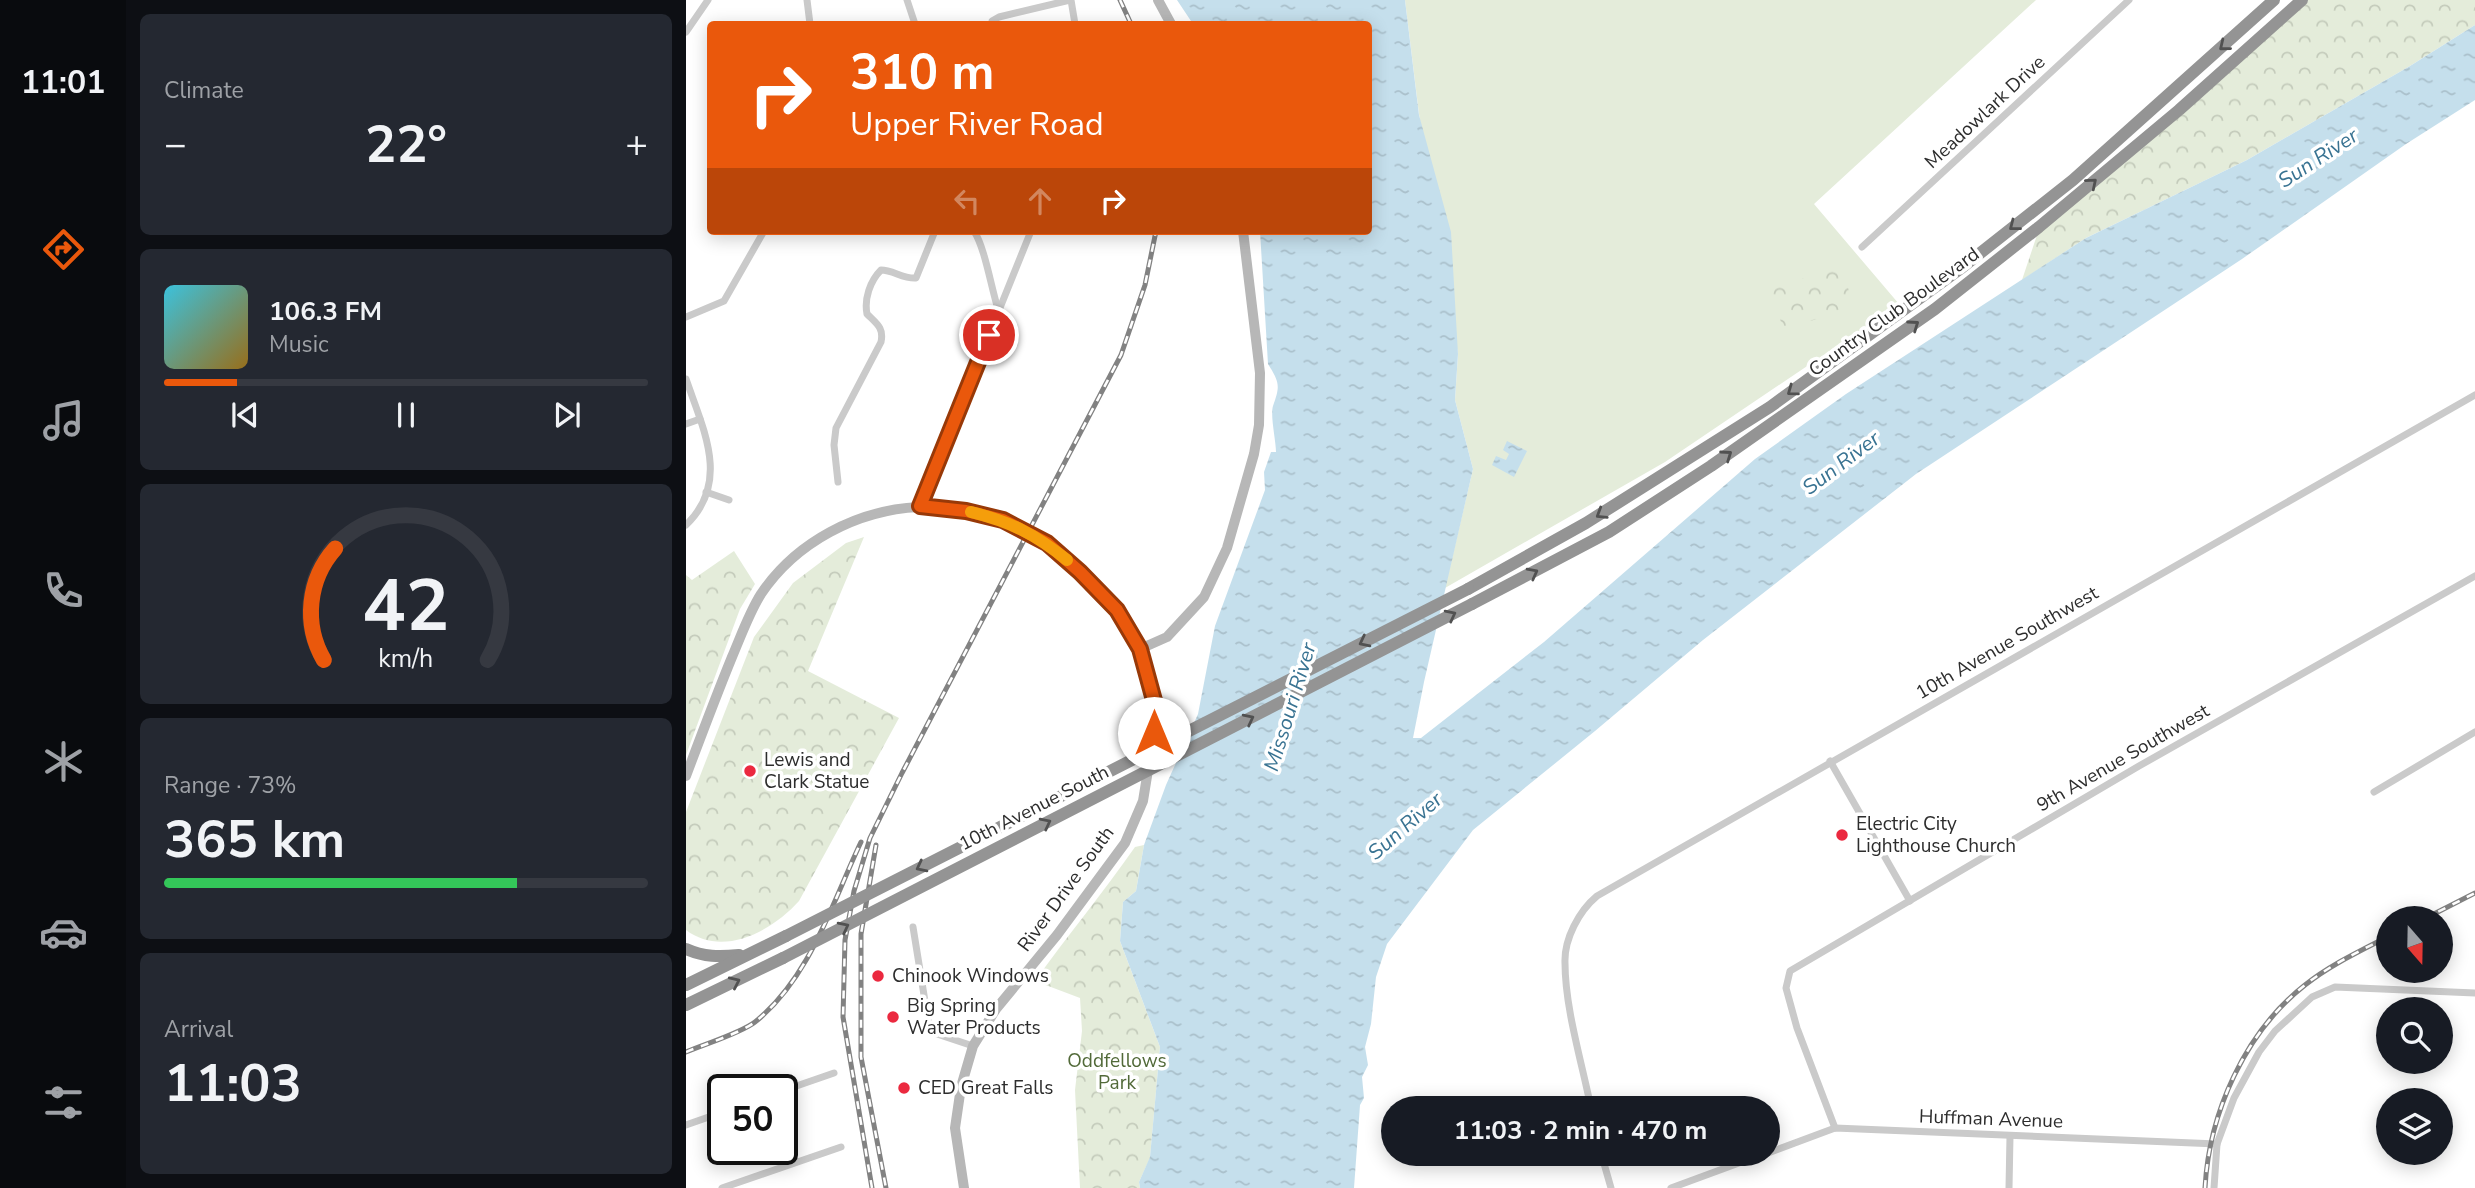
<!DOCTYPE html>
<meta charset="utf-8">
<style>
:root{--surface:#171b24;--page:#242831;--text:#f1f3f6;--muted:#9ea1a6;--line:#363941;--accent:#ea580c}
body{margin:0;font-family:"Nunito Sans",sans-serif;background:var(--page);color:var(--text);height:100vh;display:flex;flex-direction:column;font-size:26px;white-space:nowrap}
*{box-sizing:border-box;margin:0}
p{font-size:23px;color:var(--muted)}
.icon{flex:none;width:38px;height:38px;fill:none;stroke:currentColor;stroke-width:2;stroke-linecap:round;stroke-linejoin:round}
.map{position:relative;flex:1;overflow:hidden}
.sheet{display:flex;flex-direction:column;gap:14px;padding:14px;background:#0d0f14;width:560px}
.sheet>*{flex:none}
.guide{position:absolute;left:21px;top:21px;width:665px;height:214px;border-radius:7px;box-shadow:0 4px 18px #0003;background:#ea580c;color:#fff;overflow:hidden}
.needle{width:46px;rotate:160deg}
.controls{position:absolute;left:1690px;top:906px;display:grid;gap:14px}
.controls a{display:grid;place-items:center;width:77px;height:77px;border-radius:50%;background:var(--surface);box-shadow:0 4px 18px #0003;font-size:35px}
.speed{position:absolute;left:21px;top:1074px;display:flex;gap:14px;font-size:35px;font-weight:700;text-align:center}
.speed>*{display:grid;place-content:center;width:91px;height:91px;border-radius:50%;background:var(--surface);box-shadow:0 4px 18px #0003;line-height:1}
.speed .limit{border:4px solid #111;border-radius:10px;background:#fff;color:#111}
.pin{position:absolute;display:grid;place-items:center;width:60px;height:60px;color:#fff;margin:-30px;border:4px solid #fff;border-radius:50%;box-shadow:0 2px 7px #0007}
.me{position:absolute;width:77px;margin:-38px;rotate:0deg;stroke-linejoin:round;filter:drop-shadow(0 0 5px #0008)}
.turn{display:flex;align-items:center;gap:24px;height:147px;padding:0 28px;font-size:32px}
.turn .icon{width:91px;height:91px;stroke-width:2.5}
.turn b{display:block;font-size:49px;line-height:60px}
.lanes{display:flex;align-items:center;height:66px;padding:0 28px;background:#0003;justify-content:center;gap:35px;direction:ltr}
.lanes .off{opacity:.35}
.big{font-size:52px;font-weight:700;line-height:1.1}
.sheet .widget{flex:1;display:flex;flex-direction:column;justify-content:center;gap:10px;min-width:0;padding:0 24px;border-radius:10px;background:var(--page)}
.sheet .dial{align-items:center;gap:0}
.dial svg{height:182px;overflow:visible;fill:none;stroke:var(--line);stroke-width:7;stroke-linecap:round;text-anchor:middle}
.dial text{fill:var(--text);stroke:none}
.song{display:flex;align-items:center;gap:21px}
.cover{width:84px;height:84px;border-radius:10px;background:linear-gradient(135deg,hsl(190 70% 55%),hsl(40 70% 35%))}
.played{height:7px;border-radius:4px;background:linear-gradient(90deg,var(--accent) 15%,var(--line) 15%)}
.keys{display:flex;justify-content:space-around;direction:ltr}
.heat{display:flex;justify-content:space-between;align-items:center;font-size:38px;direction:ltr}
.charge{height:10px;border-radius:5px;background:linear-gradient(90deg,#34c759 73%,var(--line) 0)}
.trip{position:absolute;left:695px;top:1096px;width:399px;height:70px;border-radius:35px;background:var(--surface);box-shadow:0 4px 18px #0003;font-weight:700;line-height:70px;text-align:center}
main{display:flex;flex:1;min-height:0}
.tab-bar{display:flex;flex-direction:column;width:126px;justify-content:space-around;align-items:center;background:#090b0e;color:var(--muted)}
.tab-bar .icon{width:49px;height:49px}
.tab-bar .active{color:var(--accent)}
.tab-bar b{font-size:32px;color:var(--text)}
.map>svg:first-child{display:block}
.grass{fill:#e4ecda}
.park{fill:url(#park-crowns)}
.water{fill:url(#water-ripples)}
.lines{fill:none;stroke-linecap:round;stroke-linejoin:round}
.street{stroke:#cacaca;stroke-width:7}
.secondary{stroke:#b7b7b7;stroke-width:10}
.highway{stroke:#949494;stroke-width:12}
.rail-casing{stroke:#828282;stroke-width:5}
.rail{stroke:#fff;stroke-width:2.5;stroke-dasharray:8;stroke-linecap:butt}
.secondary-bridge{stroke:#b7b7b7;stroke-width:10}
.highway-bridge{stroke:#949494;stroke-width:12}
.oneway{stroke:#515151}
.route-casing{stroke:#983908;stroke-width:18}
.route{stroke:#ea580c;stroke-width:12}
.slow{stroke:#f59e0b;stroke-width:12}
.poi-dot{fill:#eb293f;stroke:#fff;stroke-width:2.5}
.labels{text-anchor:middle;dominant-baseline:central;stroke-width:7;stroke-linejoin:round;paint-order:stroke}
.street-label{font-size:19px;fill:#2d2d2d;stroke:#fff}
.poi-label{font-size:19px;fill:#2d2d2d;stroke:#fff;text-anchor:start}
.park-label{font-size:19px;fill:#526a39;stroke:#fff}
.water-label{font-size:21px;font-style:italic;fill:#397392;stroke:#fff}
</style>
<main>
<nav class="tab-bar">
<b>11:01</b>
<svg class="icon active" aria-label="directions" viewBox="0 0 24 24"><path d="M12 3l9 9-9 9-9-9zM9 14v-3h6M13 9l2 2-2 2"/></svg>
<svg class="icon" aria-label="music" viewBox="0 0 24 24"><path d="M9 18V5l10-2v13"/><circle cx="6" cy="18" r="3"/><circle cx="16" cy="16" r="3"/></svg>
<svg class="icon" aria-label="phone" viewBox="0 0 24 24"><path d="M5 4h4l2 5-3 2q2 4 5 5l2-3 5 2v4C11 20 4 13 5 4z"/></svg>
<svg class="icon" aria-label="climate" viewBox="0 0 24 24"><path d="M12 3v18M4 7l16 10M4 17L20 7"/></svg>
<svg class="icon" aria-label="car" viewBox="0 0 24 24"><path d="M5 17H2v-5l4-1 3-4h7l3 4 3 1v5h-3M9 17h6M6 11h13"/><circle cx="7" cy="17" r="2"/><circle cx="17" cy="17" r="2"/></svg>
<svg class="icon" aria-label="filters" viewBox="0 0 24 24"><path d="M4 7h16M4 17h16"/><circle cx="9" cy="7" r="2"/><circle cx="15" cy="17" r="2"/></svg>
</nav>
<section class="sheet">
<div class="widget"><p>Climate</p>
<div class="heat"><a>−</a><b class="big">22°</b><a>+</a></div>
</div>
<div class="widget">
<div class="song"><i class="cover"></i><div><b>106.3 FM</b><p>Music</p></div></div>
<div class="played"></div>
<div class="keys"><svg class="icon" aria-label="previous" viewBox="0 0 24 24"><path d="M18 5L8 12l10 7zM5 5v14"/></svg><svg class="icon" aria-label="pause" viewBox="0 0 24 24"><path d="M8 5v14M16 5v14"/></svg><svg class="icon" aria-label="next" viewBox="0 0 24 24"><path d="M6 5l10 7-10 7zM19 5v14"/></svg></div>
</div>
<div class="widget dial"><svg viewBox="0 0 100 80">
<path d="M14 69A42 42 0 1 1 86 69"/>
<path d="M14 69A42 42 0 0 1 19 20" stroke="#ea580c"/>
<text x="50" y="56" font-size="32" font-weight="700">42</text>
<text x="50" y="72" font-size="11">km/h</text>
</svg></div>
<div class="widget"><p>Range · 73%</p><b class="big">365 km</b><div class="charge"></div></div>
<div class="widget"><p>Arrival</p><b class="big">11:03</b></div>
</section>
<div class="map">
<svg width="1789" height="1188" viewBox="0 0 1789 1188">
<defs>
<pattern id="park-crowns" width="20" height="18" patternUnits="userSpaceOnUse" patternTransform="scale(1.75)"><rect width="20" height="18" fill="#e4ecda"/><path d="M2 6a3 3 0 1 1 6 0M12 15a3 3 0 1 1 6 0" fill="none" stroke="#c4cbbb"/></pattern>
<pattern id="water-ripples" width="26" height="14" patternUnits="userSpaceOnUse" patternTransform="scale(1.75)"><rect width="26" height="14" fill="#c5dfec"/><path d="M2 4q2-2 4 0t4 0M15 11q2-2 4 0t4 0" fill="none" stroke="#aac0cb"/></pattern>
</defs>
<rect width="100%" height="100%" fill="#fff"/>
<path class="grass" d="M719 0H1350L1128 204 1213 304 979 462 759 588 787 469 769 400 772 354 733 114Z"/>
<g class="park">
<path d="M1622 0H1789V25L1724 66 1561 160 1400 238 1336 280 1351 235 1506 103Z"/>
<path d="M1156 267 1168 308 1097 329 1085 288Z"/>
<path d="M178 537 122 671 213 718 113 901C86 931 37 958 0 930V812L68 637 107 583 160 543Z"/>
<path d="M48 551 69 584 54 609 0 755V575L6 580Z"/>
<path d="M458 845 450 891 437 902 434 941 474 1047 464 1158 453 1182 454 1188H394L389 1090 396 1031 394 998 349 981C381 936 417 893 449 847Z"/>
</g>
<g class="water">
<path d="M491 0H719L733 115 765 232 772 354 769 400 787 469 738 682 727 738H735L858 642 1069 459 1160 394 1400 238 1561 160 1724 66 1789 25V100L1720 144 1556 259 1230 474 1017 640 909 731 787 830 701 944 690 977 685 1024 679 1047 682 1065 676 1077 678 1098 674 1105 668 1188H454L453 1182 464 1157 474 1047 434 941 437 902 450 891 458 845 480 785 512 714 529 626 579 490 578 472 585 452H590C590 441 584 415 587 406 594 386 594 383 582 364L574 231H682V24H507Z"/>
<path d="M821 441 841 451 828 477 806 465 810 456 820 460 823 454 817 450Z"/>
</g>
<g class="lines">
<g class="street">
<path d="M121 0 124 24"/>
<path d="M221 0 229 24"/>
<path d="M385 0 389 24"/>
<path d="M306 24V21L313 17 384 0"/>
<path d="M0 32 22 0"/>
<path d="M288 231C299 248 305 287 312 309"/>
<path d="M1176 247 1443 0"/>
<path d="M0 317 38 301 78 231"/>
<path d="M0 379C17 429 45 482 0 525"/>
<path d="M0 424 14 419"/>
<path d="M152 482 148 445 150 428 195 342C198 328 191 324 181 314 178 299 184 281 195 270 207 270 217 279 230 278L249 231"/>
<path d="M20 492 43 500"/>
<path d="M234 506 345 231"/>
<path d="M1144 761 1224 901"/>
<path d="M1688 792 1789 732"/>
<path d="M227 927 243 1026 251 1034 287 1046"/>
<path d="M96 1091 148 1073"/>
<path d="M905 1108C896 1063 879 1008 879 963 878 939 893 911 911 896L1789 395"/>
<path d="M0 1125 37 1112"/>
<path d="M1149 1128 1111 1028 1100 988 1104 971 1453 766 1789 576"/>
<path d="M915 1153 925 1188"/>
<path d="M1082 1153 1149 1128 1531 1144"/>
<path d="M36 1188 155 1147"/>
<path d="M985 1188 1080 1153"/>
<path d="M1323 1188 1324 1136"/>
<path d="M1528 1188 1531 1144 1548 1098 1573 1052 1589 1031 1626 997 1649 987 1789 993"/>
</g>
<g class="secondary">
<path d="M472 0 485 24"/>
<path d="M454 649 481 637 518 597 541 548 568 454 573 425 574 373 557 231"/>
<path d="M0 776C15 736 30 696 46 657 55 636 63 613 75 594 110 542 171 510 233 507 261 505 290 514 317 520"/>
<path d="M278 1188 269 1128 275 1087 287 1046 310 1009 371 935 439 843 457 801 468 733 469 704 454 649 431 610 382 560 361 543"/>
</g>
<g class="highway">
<path d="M782 589 900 523 1084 407 1274 269 1387 180 1588 0"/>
<path d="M786 604 923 532 1025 466 1249 309 1353 227 1493 110 1616 0"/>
<path d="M0 949C18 957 33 957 53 955"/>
<path d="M0 985 100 936"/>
<path d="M0 1005 97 958"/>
</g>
<g class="rail-casing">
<g id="rail">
<path d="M434 0 445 24"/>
<path d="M190 845 175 934V1057L200 1188"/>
<path d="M1738 919 1789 893"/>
<path d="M0 1052C19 1044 55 1033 69 1022 124 978 146 903 175 842"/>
<path d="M186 1188 157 1017 159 940 168 891 184 838 216 773 435 355 459 285 470 231"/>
<path d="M1519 1188C1523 1113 1559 1032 1619 985 1644 965 1674 951 1703 936"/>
</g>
</g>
<use href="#rail" class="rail"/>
<path class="secondary-bridge" d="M317 520 361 543"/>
<g class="highway-bridge">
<path d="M100 936 782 589"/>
<path d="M97 958 786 604"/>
</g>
</g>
<defs><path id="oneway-chevron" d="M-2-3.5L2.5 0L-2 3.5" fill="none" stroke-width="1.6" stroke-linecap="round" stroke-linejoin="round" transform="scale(1.75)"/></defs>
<g class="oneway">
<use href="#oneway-chevron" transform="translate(1538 46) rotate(141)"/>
<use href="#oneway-chevron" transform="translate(1406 183) rotate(-40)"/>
<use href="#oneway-chevron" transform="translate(1328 226) rotate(142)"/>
<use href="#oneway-chevron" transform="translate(1228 325) rotate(-35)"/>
<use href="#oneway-chevron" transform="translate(1106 391) rotate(144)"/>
<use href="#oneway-chevron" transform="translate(1041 455) rotate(-35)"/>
<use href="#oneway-chevron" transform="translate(915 514) rotate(148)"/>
<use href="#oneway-chevron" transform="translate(847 573) rotate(-28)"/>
<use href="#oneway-chevron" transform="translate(765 615) rotate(-27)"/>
<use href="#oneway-chevron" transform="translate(678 642) rotate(153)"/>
<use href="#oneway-chevron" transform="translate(563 719) rotate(-27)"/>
<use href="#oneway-chevron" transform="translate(360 823) rotate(-27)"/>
<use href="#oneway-chevron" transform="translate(235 867) rotate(153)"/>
<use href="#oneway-chevron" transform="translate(158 927) rotate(-27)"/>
<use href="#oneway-chevron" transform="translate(49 982) rotate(-25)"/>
</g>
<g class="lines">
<g class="route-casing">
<path id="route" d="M303 335 234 506 280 511 317 520 361 543 394 572 431 610 454 649 469 704 468 733"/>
</g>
<use href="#route" class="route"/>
<path class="slow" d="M285 512C325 522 349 534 381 560"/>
</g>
<g class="poi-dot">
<circle cx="64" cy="771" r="7"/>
<circle cx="1156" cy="835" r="7"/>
<circle cx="192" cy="976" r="7"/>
<circle cx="207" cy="1017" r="7"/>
<circle cx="218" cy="1088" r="7"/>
</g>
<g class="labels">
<g class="street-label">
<text transform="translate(1299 112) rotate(-43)">Meadowlark Drive</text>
<text transform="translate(1208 312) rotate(-36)">Country Club Boulevard</text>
<text transform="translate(1321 643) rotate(-30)">10th Avenue Southwest</text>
<text transform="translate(1437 758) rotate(-30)">9th Avenue Southwest</text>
<text transform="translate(348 808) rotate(-27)">10th Avenue South</text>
<text transform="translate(380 889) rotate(-54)">River Drive South</text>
<text transform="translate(1305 1119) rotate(2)">Huffman Avenue</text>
</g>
<g class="poi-label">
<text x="78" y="760">Lewis and<tspan x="78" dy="22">Clark Statue</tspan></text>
<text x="1170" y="824">Electric City<tspan x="1170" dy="22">Lighthouse Church</tspan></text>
<text x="206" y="976">Chinook Windows</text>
<text x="221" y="1006">Big Spring<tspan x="221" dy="22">Water Products</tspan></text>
<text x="232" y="1088">CED Great Falls</text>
</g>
<g class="park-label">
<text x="431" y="1061">Oddfellows<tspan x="431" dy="22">Park</tspan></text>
</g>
<g class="water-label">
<text transform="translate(1632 158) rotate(-33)">Sun River</text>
<text transform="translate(1155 463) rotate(-37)">Sun River</text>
<text transform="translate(604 707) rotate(-73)">Missouri River</text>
<text transform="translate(719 826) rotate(-41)">Sun River</text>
</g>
</g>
</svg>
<div class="controls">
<a><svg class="needle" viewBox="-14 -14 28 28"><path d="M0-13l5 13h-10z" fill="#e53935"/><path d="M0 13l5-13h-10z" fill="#9ea1a6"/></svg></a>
<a><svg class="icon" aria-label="search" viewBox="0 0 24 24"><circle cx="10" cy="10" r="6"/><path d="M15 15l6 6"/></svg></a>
<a><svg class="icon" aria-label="layers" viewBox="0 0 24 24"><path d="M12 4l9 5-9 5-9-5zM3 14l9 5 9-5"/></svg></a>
</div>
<div class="speed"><div class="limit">50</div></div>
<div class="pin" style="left:303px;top:335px;background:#d93025"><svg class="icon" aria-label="arrive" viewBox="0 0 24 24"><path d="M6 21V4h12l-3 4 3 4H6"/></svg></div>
<svg class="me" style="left:468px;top:733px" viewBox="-20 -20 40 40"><circle r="19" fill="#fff"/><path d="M0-13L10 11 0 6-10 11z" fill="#ea580c"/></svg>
<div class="trip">11:03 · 2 min · 470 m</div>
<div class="guide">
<div class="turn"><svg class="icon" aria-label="right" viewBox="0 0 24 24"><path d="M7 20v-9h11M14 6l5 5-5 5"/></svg><div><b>310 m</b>Upper River Road</div></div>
<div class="lanes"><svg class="icon off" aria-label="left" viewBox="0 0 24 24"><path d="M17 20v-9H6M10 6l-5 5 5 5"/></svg><svg class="icon off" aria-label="ahead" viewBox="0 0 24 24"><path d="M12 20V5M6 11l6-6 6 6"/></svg><svg class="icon" aria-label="right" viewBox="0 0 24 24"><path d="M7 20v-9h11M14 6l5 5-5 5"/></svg></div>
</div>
</div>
</main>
